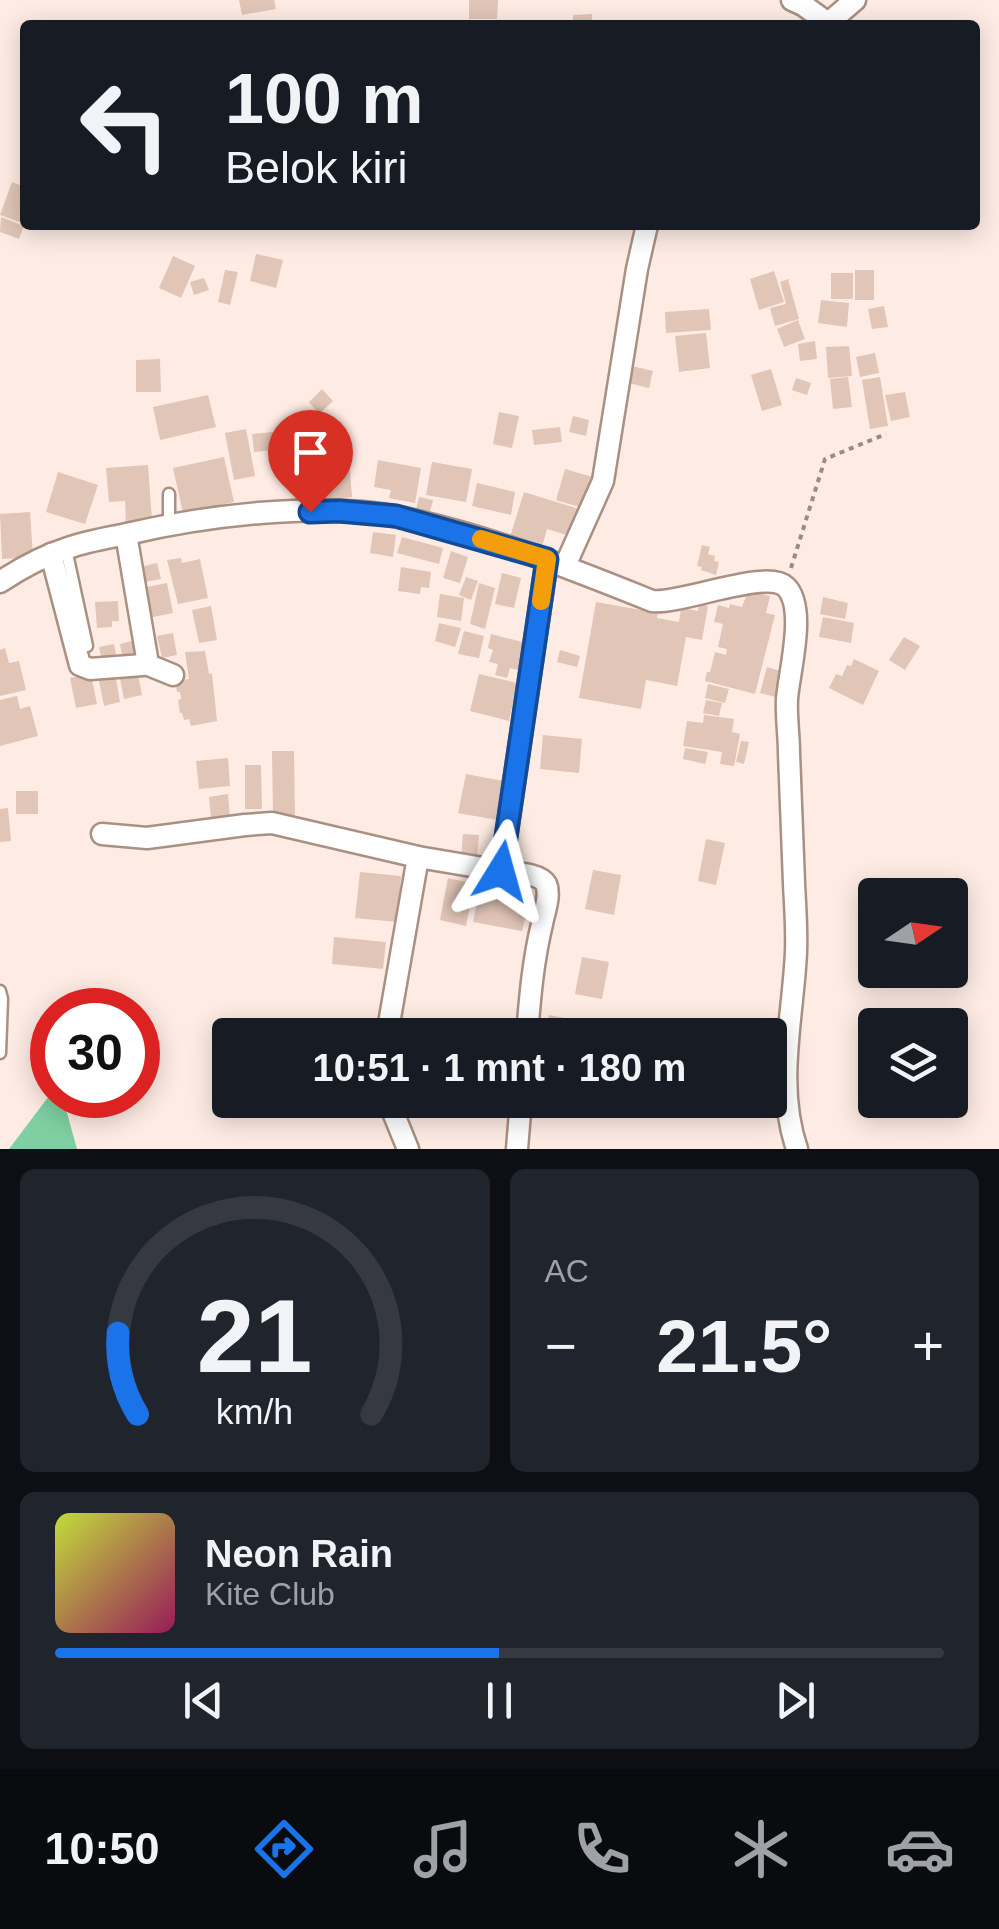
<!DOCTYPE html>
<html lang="id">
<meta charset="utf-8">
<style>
:root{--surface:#171b24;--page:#20242c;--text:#f1f3f6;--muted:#9ea1a6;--line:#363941;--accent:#1a73e8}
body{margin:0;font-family:Arial,sans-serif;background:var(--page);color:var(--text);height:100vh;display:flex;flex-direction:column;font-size:38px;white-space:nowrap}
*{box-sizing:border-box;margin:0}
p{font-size:32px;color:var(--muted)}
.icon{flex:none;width:55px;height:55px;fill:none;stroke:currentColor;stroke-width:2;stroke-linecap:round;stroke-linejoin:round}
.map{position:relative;height:1149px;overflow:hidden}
.panel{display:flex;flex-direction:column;gap:20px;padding:20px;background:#0d0f14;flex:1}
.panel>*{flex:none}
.top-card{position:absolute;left:20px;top:20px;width:960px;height:210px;border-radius:10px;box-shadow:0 5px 25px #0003;background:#171b24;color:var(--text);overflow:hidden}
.needle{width:65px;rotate:77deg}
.fabs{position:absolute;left:858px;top:878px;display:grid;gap:20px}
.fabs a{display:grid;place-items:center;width:110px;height:110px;border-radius:10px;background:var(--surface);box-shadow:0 5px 25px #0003;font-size:50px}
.speed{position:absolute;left:30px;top:988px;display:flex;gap:20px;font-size:50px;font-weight:700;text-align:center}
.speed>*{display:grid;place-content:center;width:130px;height:130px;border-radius:50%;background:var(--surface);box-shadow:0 5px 25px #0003;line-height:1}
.speed .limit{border:15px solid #d22;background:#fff;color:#111}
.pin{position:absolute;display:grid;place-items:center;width:85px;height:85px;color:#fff;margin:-102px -42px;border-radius:50% 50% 50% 0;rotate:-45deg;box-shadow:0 0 10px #0007}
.pin .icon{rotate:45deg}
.me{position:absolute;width:110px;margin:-55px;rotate:8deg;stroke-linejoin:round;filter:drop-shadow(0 0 8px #0008)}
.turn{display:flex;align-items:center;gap:35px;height:210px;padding:0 40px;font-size:45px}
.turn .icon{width:130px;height:130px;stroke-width:2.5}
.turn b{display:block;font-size:70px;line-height:85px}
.big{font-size:75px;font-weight:600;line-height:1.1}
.panel .tile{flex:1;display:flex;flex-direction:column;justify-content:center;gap:15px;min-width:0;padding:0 35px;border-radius:15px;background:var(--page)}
.panel .dial{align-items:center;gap:0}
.dial svg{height:260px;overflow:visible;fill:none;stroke:var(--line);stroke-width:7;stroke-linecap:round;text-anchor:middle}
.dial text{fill:var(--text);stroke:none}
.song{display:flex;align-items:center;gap:30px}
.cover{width:120px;height:120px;border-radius:15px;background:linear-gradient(135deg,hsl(70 70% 55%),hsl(330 70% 35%))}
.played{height:10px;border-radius:5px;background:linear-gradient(90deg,var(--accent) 50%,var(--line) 50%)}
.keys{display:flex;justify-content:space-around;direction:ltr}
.heat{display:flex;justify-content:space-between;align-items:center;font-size:55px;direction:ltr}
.panel .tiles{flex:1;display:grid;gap:20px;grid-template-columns:1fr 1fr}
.tile:last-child{grid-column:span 2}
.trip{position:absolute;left:212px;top:1018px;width:575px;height:100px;border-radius:10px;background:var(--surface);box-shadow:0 5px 25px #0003;font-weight:600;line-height:100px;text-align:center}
.dock{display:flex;height:160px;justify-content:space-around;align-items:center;background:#090b0e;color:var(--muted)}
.dock .icon{width:70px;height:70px}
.dock .selected{color:var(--accent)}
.dock b{font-size:45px;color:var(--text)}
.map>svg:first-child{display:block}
.forest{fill:#7fcfa2}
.building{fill:#e1c5b7}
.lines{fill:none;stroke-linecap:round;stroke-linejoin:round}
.lane-casing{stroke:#aa9082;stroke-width:15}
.street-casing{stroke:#aa9082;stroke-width:25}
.path{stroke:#9a8c85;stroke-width:4;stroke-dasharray:5 5;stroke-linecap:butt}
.lane{stroke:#fff;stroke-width:10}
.street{stroke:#fff;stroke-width:20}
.route-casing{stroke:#114b97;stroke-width:25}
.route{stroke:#1a73e8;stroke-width:18}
.slow{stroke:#f59e0b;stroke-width:18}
</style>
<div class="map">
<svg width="999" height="1149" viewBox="0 0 999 1149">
<rect width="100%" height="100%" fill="#feece4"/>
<path class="forest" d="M52 1092V1095H62L77 1149H9Z"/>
<g class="building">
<path d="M239 0H274L276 9 242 15Z"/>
<path d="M469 0H498L497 19H469Z"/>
<path d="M592 14V25H573V15Z"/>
<path d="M12 182 25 187V224L0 215Z"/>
<path d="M1 217 24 226 19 239 0 232Z"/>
<path d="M256 254 283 260 276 288 250 281Z"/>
<path d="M173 256 195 266 181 298 159 288Z"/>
<path d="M225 270 238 272 230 305 218 302Z"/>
<rect x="855" y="270" width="19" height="30"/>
<path d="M774 271 784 302 759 310 750 279Z"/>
<rect x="831" y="273" width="22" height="26"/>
<path d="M204 278 209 290 194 295 190 282Z"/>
<path d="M788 279 799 319 775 326 770 308 786 304 780 282Z"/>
<path d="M821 300 849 303 847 327 818 323Z"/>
<path d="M884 306 888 327 872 329 868 309Z"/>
<path d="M709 309 711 330 666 333 665 312Z"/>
<path d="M798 320 805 339 784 347 777 329Z"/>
<path d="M706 333 710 368 679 372 675 336Z"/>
<path d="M815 341 817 359 800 361 798 344Z"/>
<path d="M849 346 852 376 828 378 826 347Z"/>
<path d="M875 353 879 373 860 377 856 357Z"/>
<path d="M160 359 161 392H136V360Z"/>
<path d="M632 366 653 371 649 388 628 383Z"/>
<path d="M771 369 782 405 762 411 751 375Z"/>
<path d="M848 377 852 407 833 409 830 379Z"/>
<path d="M880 377 888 426 870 429 862 380Z"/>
<path d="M796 378 811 383 807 395 792 390Z"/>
<path d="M322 389 333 401 319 414 309 402Z"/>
<path d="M905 392 910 417 891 421 885 395Z"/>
<path d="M208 395 216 427 160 440 153 407Z"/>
<path d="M499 412 519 416 512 448 493 444Z"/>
<path d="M573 416 589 420 586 436 569 432Z"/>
<path d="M560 427 562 442 534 445 532 430Z"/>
<path d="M311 428 314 455 292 458 288 431Z"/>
<path d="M246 429 255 476 234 480 225 433Z"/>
<path d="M283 431 285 449 254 452 252 434Z"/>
<path d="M224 457 234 502 183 513 173 468Z"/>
<rect x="275" y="460" width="37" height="15"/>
<path d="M378 460 421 468 415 503 389 498 391 490 374 487Z"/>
<path d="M432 462 472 469 466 502 426 495Z"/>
<path d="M148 465 152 520 126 522 125 501 109 502 106 468Z"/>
<path d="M565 469 593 477 583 508 556 500Z"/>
<path d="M350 470 352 497 324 500 321 473Z"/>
<path d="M58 472 98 485 85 524 46 512Z"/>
<path d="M477 483 515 492 511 515 472 506Z"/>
<path d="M524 492 579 509 570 536 547 529 542 547 510 537Z"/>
<path d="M419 497 433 500 430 512 416 509Z"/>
<path d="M30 512 33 557 2 559 0 514Z"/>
<path d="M373 532 396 535 393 557 370 553Z"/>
<path d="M402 537 443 548 439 564 397 553Z"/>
<path d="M702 545 710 547 708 554 715 556 714 561 719 562 716 575 701 570 702 567 697 566Z"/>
<path d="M451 551 468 557 460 583 443 578Z"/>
<path d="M181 558 182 563 200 559 208 598 178 604 167 560Z"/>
<path d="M157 563 161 579 139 583 136 568Z"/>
<path d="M401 567 431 572 429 588 421 587 420 594 398 591Z"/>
<path d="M502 573 521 578 514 608 495 604Z"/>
<path d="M466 577 478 581 471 600 459 595Z"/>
<path d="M167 583 173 613 148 618 142 588Z"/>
<path d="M479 583 495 588 485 629 470 624Z"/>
<path d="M748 591 770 596 766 613 775 615 755 694 705 681 707 672H710L715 652 726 655 727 649 718 647 723 624 714 622 718 605 729 608 730 604 742 607Z"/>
<path d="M440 594 464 598 461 621 437 617Z"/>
<path d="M823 597 848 603 845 619 820 614Z"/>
<path d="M118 601 119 621H112V627L97 628 95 602Z"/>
<path d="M596 602 641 610V608L658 611 657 618 679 622 681 608 698 611 699 604 708 606 702 640 686 637 677 686 646 680 641 709 579 698Z"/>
<path d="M211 606 217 640 199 643 192 610Z"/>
<path d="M823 617 854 623 851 643 819 637Z"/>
<path d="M439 623 461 628 455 647 435 641Z"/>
<path d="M464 631 484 636 479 658 458 654Z"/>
<path d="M173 633 177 655 162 658 157 636Z"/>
<path d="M491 634 526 643 518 670 510 668 507 678 495 675 498 664 489 662 493 650 488 648Z"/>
<path d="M904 637 920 646 905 670 889 660Z"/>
<path d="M136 640 141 658 123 662 120 644Z"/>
<path d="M114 644 117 660 103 664 99 647Z"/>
<path d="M5 648 9 663 19 661 26 690 0 696V650Z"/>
<path d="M560 650 580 656 577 667 557 662Z"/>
<path d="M205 651 209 674 212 673 217 721 191 726 189 719 184 720 182 713H180L178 700 181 699 180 692H177L175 681 189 679 185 652Z"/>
<path d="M854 659 879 671 863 705 829 688 836 674 842 676 847 665 851 666Z"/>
<path d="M767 667 787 673 779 698 760 693Z"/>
<path d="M137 670 142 695 124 699 119 674Z"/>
<path d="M115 673 120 702 104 706 98 676Z"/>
<path d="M91 674 97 704 76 708 70 678Z"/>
<path d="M479 674 517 683 509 721 470 711Z"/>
<path d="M708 684 729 689 725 703 705 698Z"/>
<path d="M17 696 20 709 30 706 38 736 0 746V700Z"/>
<path d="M706 700 722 703 719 716 703 713Z"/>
<path d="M704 715 734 719 732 732 740 734 734 766 720 764 722 752 683 746 687 721 703 723Z"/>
<path d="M543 735 582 739 579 773 540 769Z"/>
<path d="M741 741 749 742 744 764 736 762Z"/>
<path d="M685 748 708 752 705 764 683 759Z"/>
<path d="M272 751H294L295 815H273Z"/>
<path d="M228 758 230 786 199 789 196 761Z"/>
<path d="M245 765H261L262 809H245Z"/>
<path d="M466 774 504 781 497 820 458 813Z"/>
<rect x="16" y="791" width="22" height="23"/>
<path d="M228 794 230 816 211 818 209 797Z"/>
<path d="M8 808 11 841 0 842V809Z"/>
<path d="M463 834 479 835 477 858H461Z"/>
<path d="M706 839 725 843 716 885 698 881Z"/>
<path d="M593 870 621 875 614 915 585 909Z"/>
<path d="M360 872 401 876 397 922 355 918Z"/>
<path d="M448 878 474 884 466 926 440 920Z"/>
<path d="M481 882 531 894 522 931 473 922Z"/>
<path d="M334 937 386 942 383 969 332 964Z"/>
<path d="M582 957 609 962 602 999 575 994Z"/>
<path d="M549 1015 591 1023 588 1035H545Z"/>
</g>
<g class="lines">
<g class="lane-casing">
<g id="lane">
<path d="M169 524V494"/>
<path d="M66 549 87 646"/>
<path d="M0 991 2 999 0 1053"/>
</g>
</g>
<g class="street-casing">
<g id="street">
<path d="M792 0 803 5 828 23"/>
<path d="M826 25 855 0"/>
<path d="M51 554 80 665 90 669 143 665 146 664 147 658 126 534"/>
<path d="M565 566 603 481 637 269 647 225"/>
<path d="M0 582C21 568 43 556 68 548 87 541 107 538 127 534 204 516 321 501 399 517 487 535 570 568 652 601 680 605 767 568 786 587 807 608 789 672 787 699 786 717 789 735 789 753 791 796 792 840 794 883 795 906 797 929 796 952 793 1018 775 1085 797 1149"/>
<path d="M146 664 173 675"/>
<path d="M102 834 147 838 245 825 272 823 418 857 501 871"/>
<path d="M387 1035 418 857"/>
<path d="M527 1035C530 997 533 961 542 924 544 913 551 895 546 884 540 873 513 873 501 871L547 559"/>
<path d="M388 1100 408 1149"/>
<path d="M517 1149 521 1100"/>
</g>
</g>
<path class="path" d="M791 568 825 459 886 434"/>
<use href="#lane" class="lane"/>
<use href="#street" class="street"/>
</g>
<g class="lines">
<g class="route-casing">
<path id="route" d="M310 512 339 511 396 516 547 559 501 871"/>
</g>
<use href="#route" class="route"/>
<path class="slow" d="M481 539 547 559 541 601"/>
</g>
</svg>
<div class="fabs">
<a><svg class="needle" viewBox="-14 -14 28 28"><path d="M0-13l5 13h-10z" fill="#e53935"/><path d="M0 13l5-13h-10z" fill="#9ea1a6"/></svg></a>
<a><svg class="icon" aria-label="layers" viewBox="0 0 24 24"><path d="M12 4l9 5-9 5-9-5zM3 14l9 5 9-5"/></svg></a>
</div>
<div class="speed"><div class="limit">30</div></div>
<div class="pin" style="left:310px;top:512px;background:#d93025"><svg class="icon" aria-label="arrive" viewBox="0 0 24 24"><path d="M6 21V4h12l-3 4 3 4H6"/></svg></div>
<svg class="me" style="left:501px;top:871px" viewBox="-20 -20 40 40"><path d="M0-17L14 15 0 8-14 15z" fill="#1a73e8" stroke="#fff" stroke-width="4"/></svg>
<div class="trip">10:51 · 1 mnt · 180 m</div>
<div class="top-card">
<div class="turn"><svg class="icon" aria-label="left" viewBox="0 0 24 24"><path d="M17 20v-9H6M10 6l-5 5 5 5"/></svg><div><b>100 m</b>Belok kiri</div></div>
</div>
</div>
<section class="panel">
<div class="tiles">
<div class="tile dial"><svg viewBox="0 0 100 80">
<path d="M14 69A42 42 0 1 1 86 69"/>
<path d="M14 69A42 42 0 0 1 8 44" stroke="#1a73e8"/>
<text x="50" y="56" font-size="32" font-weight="700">21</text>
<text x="50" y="72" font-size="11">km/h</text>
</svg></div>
<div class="tile"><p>AC</p>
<div class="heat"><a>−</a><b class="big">21.5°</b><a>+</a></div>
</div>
<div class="tile">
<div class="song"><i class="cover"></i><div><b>Neon Rain</b><p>Kite Club</p></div></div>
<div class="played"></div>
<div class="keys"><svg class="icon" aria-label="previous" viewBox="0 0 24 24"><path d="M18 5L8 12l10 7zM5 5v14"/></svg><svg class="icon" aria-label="pause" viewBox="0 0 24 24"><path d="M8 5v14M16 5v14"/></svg><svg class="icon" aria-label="next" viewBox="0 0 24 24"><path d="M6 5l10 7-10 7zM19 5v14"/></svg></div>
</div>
</div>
</section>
<nav class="dock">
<b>10:50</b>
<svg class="icon selected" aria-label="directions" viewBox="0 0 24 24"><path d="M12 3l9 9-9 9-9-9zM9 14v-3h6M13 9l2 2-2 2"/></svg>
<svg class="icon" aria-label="music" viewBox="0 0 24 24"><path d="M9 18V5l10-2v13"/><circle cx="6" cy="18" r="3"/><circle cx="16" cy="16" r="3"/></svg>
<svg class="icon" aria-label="phone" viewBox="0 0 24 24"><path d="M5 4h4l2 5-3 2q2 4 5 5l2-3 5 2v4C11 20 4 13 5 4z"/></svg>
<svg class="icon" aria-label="climate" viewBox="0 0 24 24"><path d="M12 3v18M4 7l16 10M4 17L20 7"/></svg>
<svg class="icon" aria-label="car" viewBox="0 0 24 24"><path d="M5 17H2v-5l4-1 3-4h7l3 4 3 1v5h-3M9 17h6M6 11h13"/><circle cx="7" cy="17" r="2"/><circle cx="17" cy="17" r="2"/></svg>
</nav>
